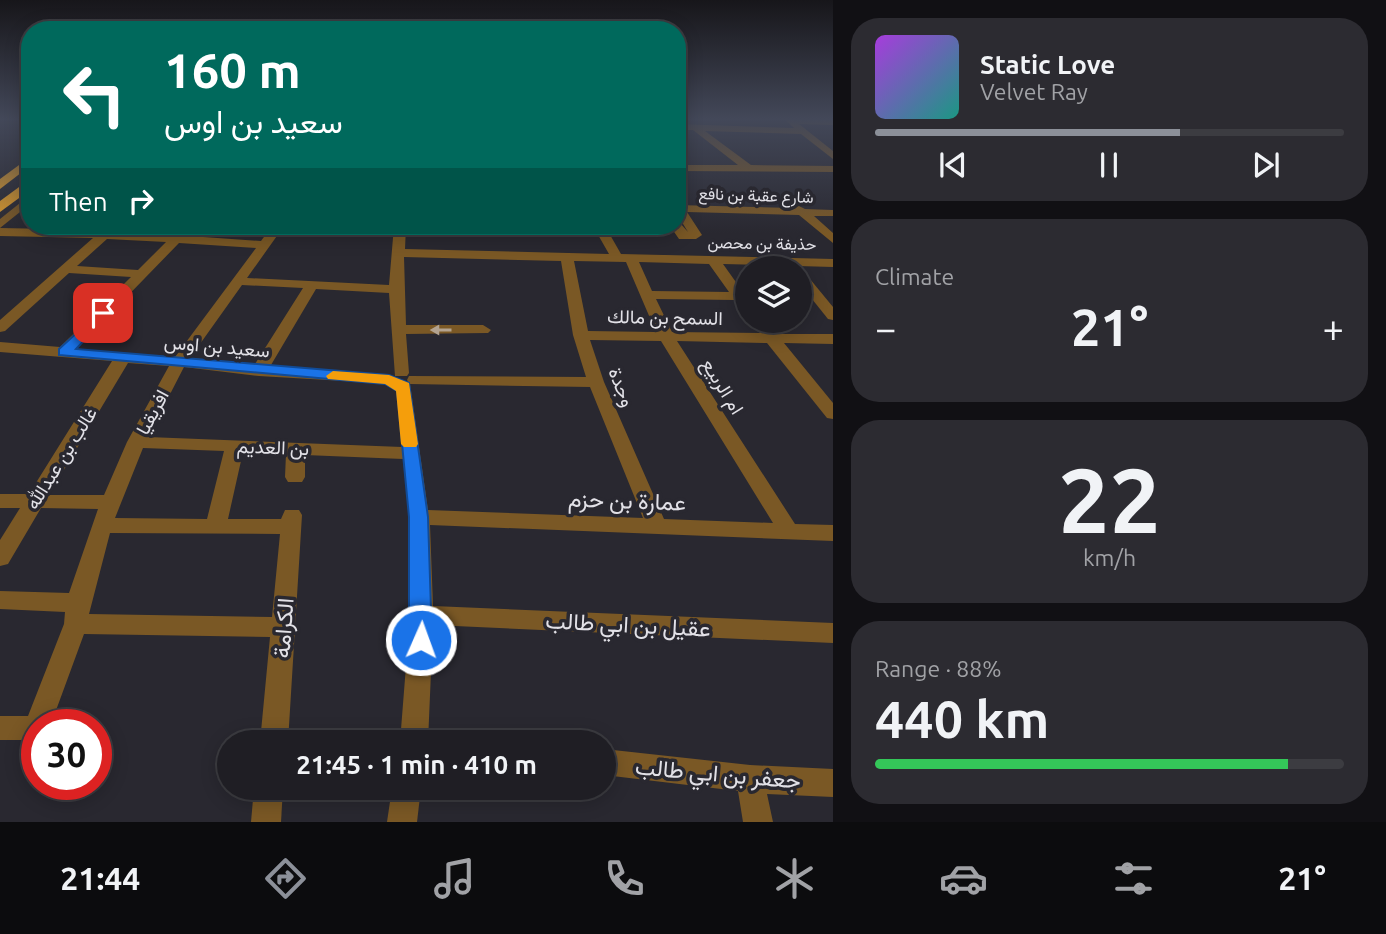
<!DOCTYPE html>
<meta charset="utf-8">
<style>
:root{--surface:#1f1e24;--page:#2c2b31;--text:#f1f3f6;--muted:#a1a2a6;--line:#3c3c41;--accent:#8c9099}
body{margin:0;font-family:Ubuntu,Vazirmatn,sans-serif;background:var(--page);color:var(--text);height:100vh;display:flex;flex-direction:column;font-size:26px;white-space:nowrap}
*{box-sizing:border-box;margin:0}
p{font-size:23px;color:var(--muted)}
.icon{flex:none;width:38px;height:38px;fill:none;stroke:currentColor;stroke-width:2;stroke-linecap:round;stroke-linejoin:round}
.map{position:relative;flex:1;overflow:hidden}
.side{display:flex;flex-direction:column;gap:18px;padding:18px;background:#111014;width:553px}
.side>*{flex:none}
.guide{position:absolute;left:21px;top:21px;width:665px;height:214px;border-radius:28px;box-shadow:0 4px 18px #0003,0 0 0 2px var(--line);background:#00695c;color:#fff;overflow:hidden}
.controls{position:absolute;left:735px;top:256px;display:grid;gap:14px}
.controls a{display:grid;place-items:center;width:77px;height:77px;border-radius:50%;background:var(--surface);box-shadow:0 4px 18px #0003,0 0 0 2px var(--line);font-size:35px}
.speed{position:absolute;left:21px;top:709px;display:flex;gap:14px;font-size:35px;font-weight:700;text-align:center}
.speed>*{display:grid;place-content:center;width:91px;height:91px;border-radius:50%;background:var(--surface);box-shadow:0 4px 18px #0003,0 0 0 2px var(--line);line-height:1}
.speed .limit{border:10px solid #d22;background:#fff;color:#111}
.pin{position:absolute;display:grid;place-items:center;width:60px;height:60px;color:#fff;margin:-30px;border-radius:14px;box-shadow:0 4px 10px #0006}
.me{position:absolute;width:77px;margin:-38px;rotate:2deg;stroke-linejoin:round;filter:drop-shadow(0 0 5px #0008)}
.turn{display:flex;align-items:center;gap:24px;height:147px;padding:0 28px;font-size:32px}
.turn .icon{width:91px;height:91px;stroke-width:2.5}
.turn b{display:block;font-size:49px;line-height:60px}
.then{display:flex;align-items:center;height:66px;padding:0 28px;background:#0003;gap:14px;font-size:26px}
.big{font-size:52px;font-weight:700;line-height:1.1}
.side .tile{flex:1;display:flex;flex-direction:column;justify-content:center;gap:10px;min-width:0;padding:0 24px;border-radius:28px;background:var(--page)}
.side .dial{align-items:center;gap:0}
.dial b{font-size:91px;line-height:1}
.song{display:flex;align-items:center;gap:21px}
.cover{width:84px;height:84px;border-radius:10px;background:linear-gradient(135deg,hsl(280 70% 55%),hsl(170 70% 35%))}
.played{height:7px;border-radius:4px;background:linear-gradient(90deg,var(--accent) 65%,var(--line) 65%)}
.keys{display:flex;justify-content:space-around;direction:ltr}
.heat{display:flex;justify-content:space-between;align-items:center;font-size:38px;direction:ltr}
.charge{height:10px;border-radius:5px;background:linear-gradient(90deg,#34c759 88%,var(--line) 0)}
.trip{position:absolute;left:217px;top:730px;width:399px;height:70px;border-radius:35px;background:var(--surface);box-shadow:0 4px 18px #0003,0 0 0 2px var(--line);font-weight:700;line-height:70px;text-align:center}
.menu{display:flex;height:112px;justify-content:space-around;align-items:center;background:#0c0c0e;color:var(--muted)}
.menu .icon{width:49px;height:49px}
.menu .selected{color:var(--accent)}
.menu b{font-size:32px;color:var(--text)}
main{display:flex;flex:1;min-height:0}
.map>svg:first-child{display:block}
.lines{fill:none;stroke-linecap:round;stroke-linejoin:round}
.minor{fill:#7a5825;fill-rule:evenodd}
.highway{fill:#de9a28;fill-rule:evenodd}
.oneway{fill:#b3a390}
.route{fill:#1a73e8;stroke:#114b97;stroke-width:2}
.slow{fill:#f59e0b}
.labels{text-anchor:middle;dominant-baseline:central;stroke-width:7;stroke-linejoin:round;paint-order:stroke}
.far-street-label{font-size:16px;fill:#e2e1e7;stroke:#292830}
.street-label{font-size:19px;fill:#e2e1e7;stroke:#292830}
.near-street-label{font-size:23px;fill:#e2e1e7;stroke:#292830}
</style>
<main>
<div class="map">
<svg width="833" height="822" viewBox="0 0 833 822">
<rect width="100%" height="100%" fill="#292830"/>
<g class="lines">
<g class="minor">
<path d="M783 118 833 119V125L799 124 833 151V159L801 134 705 131 751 165 833 166V172L677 171V165H738L693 130H677V124L794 128Z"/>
<path d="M30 195V204L0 228 105 230 261 241 272 226H284L247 278 389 285 394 226H406L405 249 609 254 593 226H605L621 254 833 259V267L723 264 743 292H747V305L743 306 735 300 656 299 672 332 760 333 750 320H765L776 334H833V344L784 343 833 403V419L827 418 767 343 677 341 795 524 833 525V541L430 525 433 606 833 623V643L433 625 428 742H400L410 615 409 517 403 459 305 455V477L302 482H288L285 477 286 454 243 452 228 519H281L285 510H299L302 515 288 742H260L270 637 84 634 51 724H37V740H0V716H28L64 624 65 612 0 609V591L69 593 98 509 41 508 8 564 0 566V540L20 508H0V494H29L112 361 0 352V342L60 347 131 277 69 273 5 331 0 332V320L93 238 0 236V219ZM107 239 166 242 138 270 77 266ZM179 243 256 248 175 357 76 349ZM404 257 561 261 573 335 586 377 409 376 407 380 409 383H398L396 387 402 447 148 437 184 367 259 376 395 384 397 380 389 375 271 365 316 289 389 293 395 376H407L409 373 406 334 488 333 491 330 483 325H406ZM574 261 626 262 656 332 588 331ZM639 262 709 264 729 292 652 291ZM242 285 303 288 255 364 190 358ZM590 340 661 341 773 523 664 519 604 382ZM128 363 169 366 127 442 104 495H49ZM410 384 590 387 643 518 428 510ZM143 448 224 451 207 519 115 518ZM110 533 280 534 272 617 89 614Z"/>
<path d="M677 205 794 208 799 206 805 209 833 210V216H814L833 233V243L799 215 687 212 702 235 696 239H679L670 226 680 223 688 232 677 214Z"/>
<path d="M800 272 805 273 833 307V320L828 319 800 284Z"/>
<path d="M604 749 750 765 833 769V797L767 794 773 822H743L738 791 604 775Z"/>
<path d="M254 788H283L281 822H251Z"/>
<path d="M392 788H421L417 822H387Z"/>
</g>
<g class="highway">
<path d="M30 157V166L0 189V179Z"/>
<path d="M30 179V190L0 212V201Z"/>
</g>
</g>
<defs><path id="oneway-solid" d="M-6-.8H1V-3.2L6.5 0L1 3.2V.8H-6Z" transform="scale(1.75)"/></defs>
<use class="oneway" href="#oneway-solid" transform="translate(441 330) rotate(-180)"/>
<linearGradient id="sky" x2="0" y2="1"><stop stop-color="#17161a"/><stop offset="0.51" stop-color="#434859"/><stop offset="1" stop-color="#434859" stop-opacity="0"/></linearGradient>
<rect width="833" height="233" fill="url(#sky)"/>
<path class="route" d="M103 309 110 313 76 349 389 375 409 383 428 517 432 640 428 646 421 649 413 646 409 640V517L397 391 385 384 59 355V349Z"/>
<path class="slow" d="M333 371 389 375 409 383 418 444 416 447H404L401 444 396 391 385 384 328 379 326 376Z"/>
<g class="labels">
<g class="far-street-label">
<text transform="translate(756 195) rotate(2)">شارع عقبة بن نافع</text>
<text transform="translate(762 243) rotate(1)">حذيفة بن محصن</text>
</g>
<g class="street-label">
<text transform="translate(665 317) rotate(1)">السمح بن مالك</text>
<text transform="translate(217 346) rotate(5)">سعيد بن اوس</text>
<text transform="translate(723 386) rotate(58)">ام الربيع</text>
<text transform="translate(622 387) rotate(68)">وجدة</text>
<text transform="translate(152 412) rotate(-62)">افريقيا</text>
<text transform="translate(273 447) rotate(2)">بن العديم</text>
<text transform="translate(61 458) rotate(-58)">غالب بن عبدالله</text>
</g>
<g class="near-street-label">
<text transform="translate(627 500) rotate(2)">عمارة بن حزم</text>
<text transform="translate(628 624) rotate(3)">عقيل بن ابي طالب</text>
<text transform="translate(283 628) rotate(-86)">الكرامة</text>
<text transform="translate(718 773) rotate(5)">جعفر بن ابي طالب</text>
</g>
</g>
</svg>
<div class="controls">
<a><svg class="icon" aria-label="layers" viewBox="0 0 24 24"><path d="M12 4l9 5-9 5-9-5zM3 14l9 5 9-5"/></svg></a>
</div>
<div class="speed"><div class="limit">30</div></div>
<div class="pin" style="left:103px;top:313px;background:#d93025"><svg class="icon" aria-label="arrive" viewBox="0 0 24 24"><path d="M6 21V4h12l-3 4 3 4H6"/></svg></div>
<svg class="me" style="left:421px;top:640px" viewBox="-20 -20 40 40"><circle r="17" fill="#1a73e8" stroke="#fff" stroke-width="3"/><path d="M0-11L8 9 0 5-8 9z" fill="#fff"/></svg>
<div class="trip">21:45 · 1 min · 410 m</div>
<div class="guide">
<div class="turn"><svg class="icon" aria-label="left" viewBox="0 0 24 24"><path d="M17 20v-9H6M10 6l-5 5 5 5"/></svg><div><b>160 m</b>سعيد بن اوس</div></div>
<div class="then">Then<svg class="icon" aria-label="right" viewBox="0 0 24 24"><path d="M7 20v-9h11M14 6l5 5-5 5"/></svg></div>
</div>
</div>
<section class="side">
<div class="tile">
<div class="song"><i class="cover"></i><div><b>Static Love</b><p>Velvet Ray</p></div></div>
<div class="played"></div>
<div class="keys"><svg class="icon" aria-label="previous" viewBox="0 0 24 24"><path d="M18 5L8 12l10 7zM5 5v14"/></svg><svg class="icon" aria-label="pause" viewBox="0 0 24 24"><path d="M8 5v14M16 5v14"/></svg><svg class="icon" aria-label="next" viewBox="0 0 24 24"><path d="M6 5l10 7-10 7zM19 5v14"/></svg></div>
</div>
<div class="tile"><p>Climate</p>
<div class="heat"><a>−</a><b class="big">21°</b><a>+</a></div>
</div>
<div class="tile dial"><b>22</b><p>km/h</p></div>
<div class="tile"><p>Range · 88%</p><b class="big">440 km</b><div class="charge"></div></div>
</section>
</main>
<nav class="menu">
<b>21:44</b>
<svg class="icon selected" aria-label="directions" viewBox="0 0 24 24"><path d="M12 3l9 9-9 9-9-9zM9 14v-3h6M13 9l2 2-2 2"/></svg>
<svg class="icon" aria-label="music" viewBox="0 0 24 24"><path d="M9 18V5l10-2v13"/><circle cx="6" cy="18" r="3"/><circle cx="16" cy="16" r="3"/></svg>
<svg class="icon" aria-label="phone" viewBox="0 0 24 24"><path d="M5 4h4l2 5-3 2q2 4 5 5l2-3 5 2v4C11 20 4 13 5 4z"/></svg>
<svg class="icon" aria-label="climate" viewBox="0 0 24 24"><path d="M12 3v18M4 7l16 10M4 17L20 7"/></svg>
<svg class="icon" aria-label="car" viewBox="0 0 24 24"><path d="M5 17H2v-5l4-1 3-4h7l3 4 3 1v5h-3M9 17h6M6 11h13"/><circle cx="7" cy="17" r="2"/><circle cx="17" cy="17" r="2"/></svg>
<svg class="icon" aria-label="filters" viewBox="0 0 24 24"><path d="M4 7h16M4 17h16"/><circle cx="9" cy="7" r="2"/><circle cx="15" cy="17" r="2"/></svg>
<b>21°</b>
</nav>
